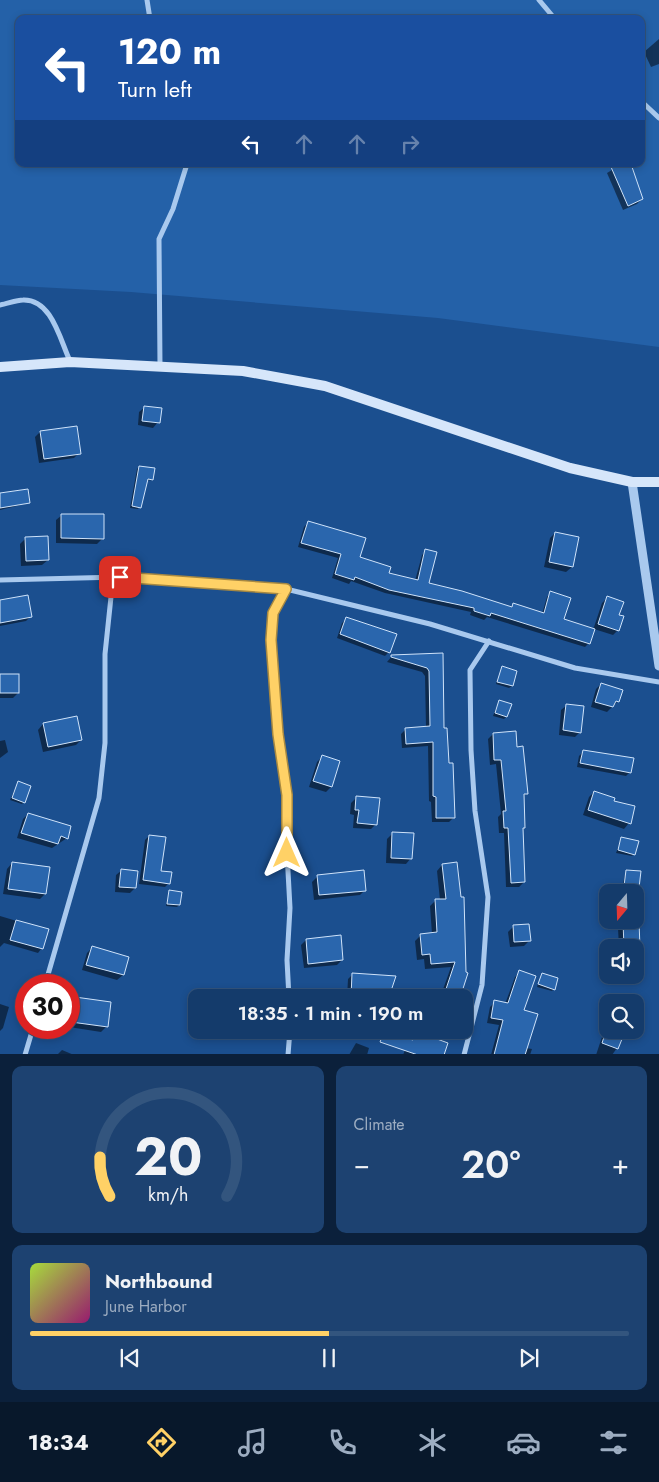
<!DOCTYPE html>
<meta charset="utf-8">
<style>
:root{--surface:#143b6b;--page:#1d4271;--text:#f1f3f6;--muted:#9dadc1;--line:#33557e;--accent:#ffd166}
body{margin:0;font-family:Jost,sans-serif;background:var(--page);color:var(--text);height:100vh;display:flex;flex-direction:column;font-size:19px;white-space:nowrap}
*{box-sizing:border-box;margin:0}
p{font-size:16px;color:var(--muted)}
.icon{flex:none;width:28px;height:28px;fill:none;stroke:currentColor;stroke-width:2;stroke-linecap:round;stroke-linejoin:round}
.map{position:relative;height:1054px;overflow:hidden}
.side{display:flex;flex-direction:column;gap:12px;padding:12px;background:#0b203b;flex:1}
.side>*{flex:none}
.top-card{position:absolute;left:15px;top:15px;width:630px;height:152px;border-radius:10px;box-shadow:0 2px 8px #0003,0 0 0 1px var(--line);background:#1a4fa0;color:#fff;overflow:hidden}
.needle{width:32px;rotate:199deg}
.controls{position:absolute;left:599px;top:884px;display:grid;gap:10px}
.controls a{display:grid;place-items:center;width:45px;height:45px;border-radius:10px;background:var(--surface);box-shadow:0 2px 8px #0003,0 0 0 1px var(--line);font-size:25px}
.speed{position:absolute;left:15px;top:974px;display:flex;gap:10px;font-size:25px;font-weight:700;text-align:center}
.speed>*{display:grid;place-content:center;width:65px;height:65px;border-radius:50%;background:var(--surface);box-shadow:0 2px 8px #0003,0 0 0 1px var(--line);line-height:1}
.speed .limit{border:8px solid #d22;background:#fff;color:#111}
.pin{position:absolute;display:grid;place-items:center;width:42px;height:42px;color:#fff;margin:-21px;border-radius:10px;box-shadow:0 2px 8px #0006}
.me{position:absolute;width:55px;margin:-28px;rotate:0deg;stroke-linejoin:round;filter:drop-shadow(0 0 4px #0008)}
.turn{display:flex;align-items:center;gap:18px;height:105px;padding:0 20px;font-size:22px}
.turn .icon{width:65px;height:65px;stroke-width:2.5}
.turn b{display:block;font-size:35px;line-height:42px}
.lanes{display:flex;align-items:center;height:48px;padding:0 20px;background:#0003;justify-content:center;gap:25px;direction:ltr}
.lanes .off{opacity:.35}
.big{font-size:38px;font-weight:600;line-height:1.1}
.side .widget{flex:1;display:flex;flex-direction:column;justify-content:center;gap:8px;min-width:0;padding:0 18px;border-radius:10px;background:var(--page)}
.side .dial{align-items:center;gap:0}
.dial svg{height:130px;overflow:visible;fill:none;stroke:var(--line);stroke-width:7;stroke-linecap:round;text-anchor:middle}
.dial text{fill:var(--text);stroke:none}
.song{display:flex;align-items:center;gap:15px}
.cover{width:60px;height:60px;border-radius:8px;background:linear-gradient(135deg,hsl(80 70% 55%),hsl(320 70% 35%))}
.played{height:5px;border-radius:2px;background:linear-gradient(90deg,var(--accent) 50%,var(--line) 50%)}
.keys{display:flex;justify-content:space-around;direction:ltr}
.heat{display:flex;justify-content:space-between;align-items:center;font-size:28px;direction:ltr}
.side .tiles{flex:1;display:grid;gap:12px;grid-template-columns:1fr 1fr}
.widget:last-child{grid-column:span 2}
.trip{position:absolute;left:188px;top:989px;width:285px;height:50px;border-radius:10px;background:var(--surface);box-shadow:0 2px 8px #0003,0 0 0 1px var(--line);font-weight:600;line-height:50px;text-align:center}
.dock{display:flex;height:80px;justify-content:space-around;align-items:center;background:#08182b;color:var(--muted)}
.dock .icon{width:35px;height:35px}
.dock .active{color:var(--accent)}
.dock b{font-size:22px;color:var(--text)}
.map>svg:first-child{display:block}
.green{fill:#2461a8;fill-rule:evenodd}
.shadow{fill:#0007}
.building{fill:#2a66ad;stroke:#cfe3fa}
.lines{fill:none;stroke-linecap:round;stroke-linejoin:round}
.minor{stroke:#a9c9ee;stroke-width:5}
.tertiary{stroke:#a9c9ee;stroke-width:9}
.secondary{stroke:#d6e6fa;stroke-width:10}
.route-casing{stroke:#a68842;stroke-width:12}
.route{stroke:#ffd166;stroke-width:9}
</style>
<div class="map">
<svg width="659" height="1055" viewBox="0 0 659 1055">
<rect width="100%" height="100%" fill="#1b4f8f"/>
<path class="green" d="M0 0H659V347L438 318 131 292 0 285ZM19 19H641V164H19Z"/>
<g class="shadow">
<path d="M659 39V64L651 67 644 52Z"/>
<path d="M622 164H630L642 199 637 204 623 210 607 173Z"/>
<path d="M145 407 158 422 153 428 138 425 139 412Z"/>
<path d="M40 432 79 453 74 458 39 463 35 437Z"/>
<path d="M139 467 152 480 146 481 138 509 130 508 137 469Z"/>
<path d="M0 498 29 503 0 510Z"/>
<path d="M62 515 103 538 97 544 56 543V520Z"/>
<path d="M308 523 359 558 387 574 415 581 422 555 426 551 427 584 510 608 513 605 542 614 547 597 551 593 563 620 593 630 602 603 607 598 618 615V630L613 635 594 629 589 643 585 647 487 617 484 620 470 615 471 612 385 593 351 581 349 584 332 578 338 558 298 547 304 527Z"/>
<path d="M555 533 572 567 566 572 544 567 550 538Z"/>
<path d="M25 539 48 560 42 565 21 566 20 544Z"/>
<path d="M27 597 31 616 26 621 0 626V600Z"/>
<path d="M347 619 389 652 385 656 337 638 342 623Z"/>
<path d="M441 655 443 729 454 817 449 822H432L431 802 429 801 428 746 402 748 401 734 406 729 426 728 425 676 422 672 387 662 392 656Z"/>
<path d="M502 668 512 686 509 688 496 684Z"/>
<path d="M0 676 18 693 13 698H0Z"/>
<path d="M601 684 618 701 607 712 591 707 596 689Z"/>
<path d="M499 701 506 717 504 719 493 716Z"/>
<path d="M567 705 580 732 575 737 559 735 561 710Z"/>
<path d="M43 724 81 740 76 745 43 752 38 730Z"/>
<path d="M493 734 516 748 526 793 523 797 521 829 524 882 519 887H506L504 833H499L498 817 501 814 496 764 490 765 488 739Z"/>
<path d="M5 740 8 752 0 758V741Z"/>
<path d="M583 752 630 772 626 776 577 767 579 756Z"/>
<path d="M322 757 331 787 326 792 309 787 317 762Z"/>
<path d="M18 783 24 802 22 804 10 800Z"/>
<path d="M594 792 629 823 624 829 583 815 589 797Z"/>
<path d="M356 798 376 824 371 829 353 828 354 815 350 814 351 803Z"/>
<path d="M28 814 67 838 52 848 17 838 23 819Z"/>
<path d="M393 833 411 858 406 864 386 863 387 839Z"/>
<path d="M149 836 160 872 169 883 165 887 139 884 145 840Z"/>
<path d="M622 838 634 854 632 856 616 853Z"/>
<path d="M12 863 45 894 40 899 3 894 7 869Z"/>
<path d="M456 863 458 998H414L421 988 441 995 451 967 425 969 424 959 417 960 415 941 421 935 432 934 430 906 436 900H440L437 871 442 865Z"/>
<path d="M122 870 135 888 130 893 115 892 116 875Z"/>
<path d="M626 871 638 887 636 889 622 888Z"/>
<path d="M317 877 365 890 360 895 314 900 312 882Z"/>
<path d="M170 892 179 905 177 907 166 906Z"/>
<path d="M0 916 47 930 41 949 38 953 4 943 0 947Z"/>
<path d="M623 922 639 947 635 951V948H619L618 928Z"/>
<path d="M513 927 530 940 524 946 510 947 508 932Z"/>
<path d="M306 940 342 960 337 965 304 968 301 945Z"/>
<path d="M92 948 127 958 123 975 117 980 82 970 87 953Z"/>
<path d="M520 972 526 1048 532 1049 530 1055H491L499 1025 487 1023 490 1007 495 1002 505 1004 515 977Z"/>
<path d="M353 974 389 993 385 998 376 995V998H347L348 979Z"/>
<path d="M542 974 554 989 552 991 537 987Z"/>
<path d="M75 998 107 1026 101 1032 69 1027 70 1004Z"/>
<path d="M0 1004 9 1007 3 1028 0 1031Z"/>
<path d="M608 1029 622 1035 617 1048 612 1055H596L603 1034Z"/>
<path d="M413 1030H446L442 1042V1055H403Z"/>
<path d="M356 1043 369 1048 367 1055H349Z"/>
<path d="M62 1050 74 1055H57Z"/>
</g>
<g class="building">
<path d="M619 164H631L643 199 628 206 611 167Z"/>
<path d="M144 406 162 408 160 423 142 421Z"/>
<path d="M77 426 81 454 44 459 40 431Z"/>
<path d="M139 466 155 468 153 480 148 479 141 508 132 506Z"/>
<path d="M28 489 30 503 0 508V493Z"/>
<path d="M61 514H104V539L61 538Z"/>
<path d="M308 521 366 538 360 557 391 567 389 573 418 580 425 549 437 552 429 583 462 591 512 607 513 603 544 613 550 591 571 598 564 619 595 629 590 644 491 613 490 616 474 611V608L389 590 355 577 354 580 335 574 341 554 301 543Z"/>
<path d="M555 532 579 537 573 567 549 562Z"/>
<path d="M48 536 49 560 26 561 25 537Z"/>
<path d="M28 595 32 617 0 623V600Z"/>
<path d="M607 596 624 602 619 615 624 616 619 631 598 624Z"/>
<path d="M346 617 397 634 390 653 340 634Z"/>
<path d="M443 653 444 728H447L449 763H453L455 818H436V797L433 796V742L406 744 405 728 430 726 429 671 427 668 391 657V655Z"/>
<path d="M502 666 517 671 513 686 497 682Z"/>
<rect x="0" y="674" width="19" height="19"/>
<path d="M601 683 623 690 619 702 616 701 613 707 595 702Z"/>
<path d="M499 700 512 704 507 717 495 713Z"/>
<path d="M566 704 584 706 581 733 563 730Z"/>
<path d="M77 716 82 740 48 747 43 723Z"/>
<path d="M516 731 517 747 523 746 528 794H524L525 828H523L525 882 511 883 508 828H504L503 811H506L501 760H494L493 733Z"/>
<path d="M583 750 634 758 631 773 580 763Z"/>
<path d="M322 755 340 761 332 787 313 781Z"/>
<path d="M18 781 31 786 25 803 12 798Z"/>
<path d="M594 791 615 798 614 801 635 806 631 824 588 810Z"/>
<path d="M356 796 380 798 377 825 357 823 359 810H355Z"/>
<path d="M28 813 71 826 68 839 61 836 58 844 21 833Z"/>
<path d="M392 832 414 833 412 859 391 858Z"/>
<path d="M149 835 166 837 161 871 172 872 170 884 143 880Z"/>
<path d="M621 837 639 841 635 855 618 850Z"/>
<path d="M12 862 50 867 46 894 8 889Z"/>
<path d="M457 862 461 897H464L466 972 468 973 460 998H443L455 962 431 964 430 954 422 955 420 934 437 932 435 899H446L442 864Z"/>
<path d="M121 869 138 871 136 888 119 887Z"/>
<path d="M364 870 366 891 319 895 317 875Z"/>
<path d="M626 870 641 871 639 888 624 886Z"/>
<path d="M169 890 182 892 180 905 167 904Z"/>
<path d="M16 920 49 929 43 949 10 940Z"/>
<path d="M623 921H639L640 948H624Z"/>
<path d="M529 924 531 941 514 942 513 925Z"/>
<path d="M341 935 343 960 308 964 306 939Z"/>
<path d="M92 946 129 957 124 975 86 965Z"/>
<path d="M519 970 536 976 524 1010 538 1014 525 1055H494L503 1020 491 1018 494 1000 508 1003Z"/>
<path d="M352 973 396 976 390 994 377 990V998H351Z"/>
<path d="M542 973 558 978 555 990 538 984Z"/>
<path d="M75 997 111 1002 108 1027 71 1022Z"/>
<path d="M607 1028 608 1030 624 1034 618 1049 602 1043Z"/>
<path d="M426 1030 439 1034 437 1039 448 1043 444 1055H418L380 1042 384 1032 413 1040 416 1031 425 1034Z"/>
</g>
<g class="lines">
<g class="minor">
<path d="M147 0 150 19"/>
<path d="M539 0 555 19"/>
<path d="M641 101 659 118"/>
<path d="M0 305C7 304 16 300 23 300 52 299 60 340 70 361"/>
<path d="M160 366 159 239 173 209 187 164"/>
<path d="M0 580 120 577 286 589 430 624 575 668 659 682"/>
<path d="M286 589 273 613 271 640 278 734 287 795V853L290 908 287 960 289 998"/>
<path d="M45 985 99 798 105 743V654L113 578"/>
<path d="M25 1055 33 1028"/>
<path d="M288 1055 290 1030"/>
<path d="M464 1055 482 985 488 897 475 811 471 750 470 670 489 641"/>
</g>
<path class="tertiary" d="M632 482 659 666"/>
<path class="secondary" d="M0 367 70 362 243 371 325 386 570 468 632 482H659"/>
</g>
<g class="lines">
<g class="route-casing">
<path id="route" d="M120 577 286 589 273 613 271 640 278 734 287 795V853"/>
</g>
<use href="#route" class="route"/>
</g>
</svg>
<div class="controls">
<a><svg class="needle" viewBox="-14 -14 28 28"><path d="M0-13l5 13h-10z" fill="#e53935"/><path d="M0 13l5-13h-10z" fill="#9dadc1"/></svg></a>
<a><svg class="icon" aria-label="sound" viewBox="0 0 24 24"><path d="M4 9h4l5-4v14l-5-4H4zM17 9q2 3 0 6"/></svg></a>
<a><svg class="icon" aria-label="search" viewBox="0 0 24 24"><circle cx="10" cy="10" r="6"/><path d="M15 15l6 6"/></svg></a>
</div>
<div class="speed"><div class="limit">30</div></div>
<div class="pin" style="left:120px;top:577px;background:#d93025"><svg class="icon" aria-label="arrive" viewBox="0 0 24 24"><path d="M6 21V4h12l-3 4 3 4H6"/></svg></div>
<svg class="me" style="left:287px;top:853px" viewBox="-20 -20 40 40"><path d="M0-17L14 15 0 8-14 15z" fill="#ffd166" stroke="#fff" stroke-width="4"/></svg>
<div class="trip">18:35 · 1 min · 190 m</div>
<div class="top-card">
<div class="turn"><svg class="icon" aria-label="left" viewBox="0 0 24 24"><path d="M17 20v-9H6M10 6l-5 5 5 5"/></svg><div><b>120 m</b>Turn left</div></div>
<div class="lanes"><svg class="icon" aria-label="left" viewBox="0 0 24 24"><path d="M17 20v-9H6M10 6l-5 5 5 5"/></svg><svg class="icon off" aria-label="ahead" viewBox="0 0 24 24"><path d="M12 20V5M6 11l6-6 6 6"/></svg><svg class="icon off" aria-label="ahead" viewBox="0 0 24 24"><path d="M12 20V5M6 11l6-6 6 6"/></svg><svg class="icon off" aria-label="right" viewBox="0 0 24 24"><path d="M7 20v-9h11M14 6l5 5-5 5"/></svg></div>
</div>
</div>
<section class="side">
<div class="tiles">
<div class="widget dial"><svg viewBox="0 0 100 80">
<path d="M14 69A42 42 0 1 1 86 69"/>
<path d="M14 69A42 42 0 0 1 8 45" stroke="#ffd166"/>
<text x="50" y="56" font-size="32" font-weight="700">20</text>
<text x="50" y="72" font-size="11">km/h</text>
</svg></div>
<div class="widget"><p>Climate</p>
<div class="heat"><a>−</a><b class="big">20°</b><a>+</a></div>
</div>
<div class="widget">
<div class="song"><i class="cover"></i><div><b>Northbound</b><p>June Harbor</p></div></div>
<div class="played"></div>
<div class="keys"><svg class="icon" aria-label="previous" viewBox="0 0 24 24"><path d="M18 5L8 12l10 7zM5 5v14"/></svg><svg class="icon" aria-label="pause" viewBox="0 0 24 24"><path d="M8 5v14M16 5v14"/></svg><svg class="icon" aria-label="next" viewBox="0 0 24 24"><path d="M6 5l10 7-10 7zM19 5v14"/></svg></div>
</div>
</div>
</section>
<nav class="dock">
<b>18:34</b>
<svg class="icon active" aria-label="directions" viewBox="0 0 24 24"><path d="M12 3l9 9-9 9-9-9zM9 14v-3h6M13 9l2 2-2 2"/></svg>
<svg class="icon" aria-label="music" viewBox="0 0 24 24"><path d="M9 18V5l10-2v13"/><circle cx="6" cy="18" r="3"/><circle cx="16" cy="16" r="3"/></svg>
<svg class="icon" aria-label="phone" viewBox="0 0 24 24"><path d="M5 4h4l2 5-3 2q2 4 5 5l2-3 5 2v4C11 20 4 13 5 4z"/></svg>
<svg class="icon" aria-label="climate" viewBox="0 0 24 24"><path d="M12 3v18M4 7l16 10M4 17L20 7"/></svg>
<svg class="icon" aria-label="car" viewBox="0 0 24 24"><path d="M5 17H2v-5l4-1 3-4h7l3 4 3 1v5h-3M9 17h6M6 11h13"/><circle cx="7" cy="17" r="2"/><circle cx="17" cy="17" r="2"/></svg>
<svg class="icon" aria-label="filters" viewBox="0 0 24 24"><path d="M4 7h16M4 17h16"/><circle cx="9" cy="7" r="2"/><circle cx="15" cy="17" r="2"/></svg>
</nav>
